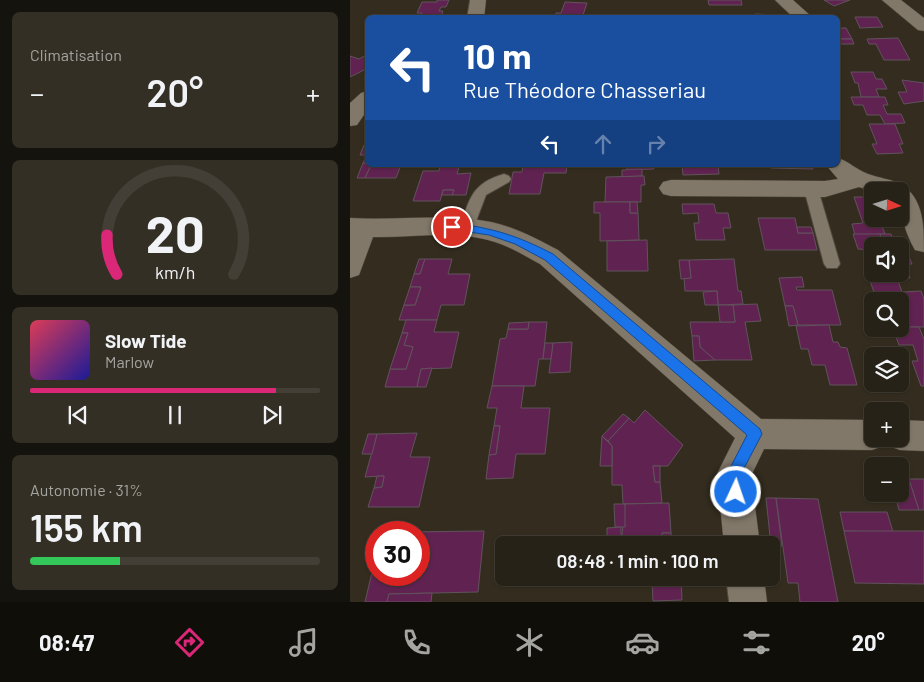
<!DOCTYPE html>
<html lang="fr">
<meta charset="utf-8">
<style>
:root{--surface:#272217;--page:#332f24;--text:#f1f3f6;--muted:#a4a4a1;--line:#433f36;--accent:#db2777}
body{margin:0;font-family:Barlow,sans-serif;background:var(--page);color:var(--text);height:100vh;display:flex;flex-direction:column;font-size:19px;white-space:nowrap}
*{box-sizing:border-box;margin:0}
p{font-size:16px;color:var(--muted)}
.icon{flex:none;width:28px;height:28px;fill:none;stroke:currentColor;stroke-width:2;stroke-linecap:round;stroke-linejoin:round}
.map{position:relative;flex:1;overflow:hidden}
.details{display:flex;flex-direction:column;gap:12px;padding:12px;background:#15130d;width:350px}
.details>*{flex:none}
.top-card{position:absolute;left:15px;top:15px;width:475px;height:152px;border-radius:8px;box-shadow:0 1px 4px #0004,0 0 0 1px var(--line);background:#1a4fa0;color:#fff;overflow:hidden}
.needle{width:32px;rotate:94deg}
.controls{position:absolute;left:514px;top:182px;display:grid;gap:10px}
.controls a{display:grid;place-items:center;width:45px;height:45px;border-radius:8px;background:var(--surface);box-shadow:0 1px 4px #0004,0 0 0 1px var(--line);font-size:25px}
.speed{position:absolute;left:15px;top:521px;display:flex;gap:10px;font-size:25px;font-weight:700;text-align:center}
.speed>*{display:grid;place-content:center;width:65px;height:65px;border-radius:50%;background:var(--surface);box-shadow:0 1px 4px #0004,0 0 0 1px var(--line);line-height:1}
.speed .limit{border:8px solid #d22;background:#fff;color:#111}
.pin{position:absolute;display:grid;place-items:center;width:42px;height:42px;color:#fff;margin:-21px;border:2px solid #fff;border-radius:50%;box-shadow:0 1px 5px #0007}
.me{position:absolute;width:55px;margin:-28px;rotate:3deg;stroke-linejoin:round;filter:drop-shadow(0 0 4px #0008)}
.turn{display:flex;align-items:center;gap:18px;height:105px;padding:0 15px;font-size:22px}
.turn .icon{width:65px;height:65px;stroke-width:2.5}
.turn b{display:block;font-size:35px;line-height:42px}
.lanes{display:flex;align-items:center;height:48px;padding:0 15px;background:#0003;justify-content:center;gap:25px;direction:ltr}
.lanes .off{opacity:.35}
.big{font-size:38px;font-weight:600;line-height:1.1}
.details .tile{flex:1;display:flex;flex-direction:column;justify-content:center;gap:8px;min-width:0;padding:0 18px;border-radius:8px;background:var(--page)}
.details .dial{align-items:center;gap:0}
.dial svg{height:130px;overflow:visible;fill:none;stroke:var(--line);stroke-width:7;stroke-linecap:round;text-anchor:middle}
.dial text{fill:var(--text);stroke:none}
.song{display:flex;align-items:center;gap:15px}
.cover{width:60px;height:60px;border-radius:8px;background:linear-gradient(135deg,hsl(350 70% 55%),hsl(240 70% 35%))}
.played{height:5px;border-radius:2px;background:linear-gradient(90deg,var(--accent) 85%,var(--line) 85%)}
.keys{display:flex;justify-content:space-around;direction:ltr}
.heat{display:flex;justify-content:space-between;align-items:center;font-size:28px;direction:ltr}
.charge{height:8px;border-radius:4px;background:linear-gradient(90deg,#34c759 31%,var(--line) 0)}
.trip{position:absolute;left:145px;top:536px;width:285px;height:50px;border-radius:8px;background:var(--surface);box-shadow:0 1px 4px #0004,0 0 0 1px var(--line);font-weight:600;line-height:50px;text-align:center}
.tabs{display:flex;height:80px;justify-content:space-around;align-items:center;background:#100e09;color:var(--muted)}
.tabs .icon{width:35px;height:35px}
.tabs .active{color:var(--accent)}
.tabs b{font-size:22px;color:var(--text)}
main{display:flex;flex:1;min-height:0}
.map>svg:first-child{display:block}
.building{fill:#602351;stroke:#61525c}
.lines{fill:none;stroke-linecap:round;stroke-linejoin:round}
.service-casing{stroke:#504a3e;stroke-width:2}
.minor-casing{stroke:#504a3e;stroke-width:1}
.tertiary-casing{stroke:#504a3e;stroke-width:1}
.service{fill:#817869;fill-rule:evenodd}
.minor{fill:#817869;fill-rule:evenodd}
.tertiary{fill:#817869;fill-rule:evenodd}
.route{fill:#1a73e8;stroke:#114b97}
</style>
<main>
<section class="details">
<div class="tile"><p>Climatisation</p>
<div class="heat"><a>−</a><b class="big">20°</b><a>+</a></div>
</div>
<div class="tile dial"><svg viewBox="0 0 100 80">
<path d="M14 69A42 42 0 1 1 86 69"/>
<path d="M14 69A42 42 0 0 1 8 45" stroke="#db2777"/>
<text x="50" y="56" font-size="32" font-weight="700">20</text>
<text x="50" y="72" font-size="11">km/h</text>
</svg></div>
<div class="tile">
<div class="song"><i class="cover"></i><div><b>Slow Tide</b><p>Marlow</p></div></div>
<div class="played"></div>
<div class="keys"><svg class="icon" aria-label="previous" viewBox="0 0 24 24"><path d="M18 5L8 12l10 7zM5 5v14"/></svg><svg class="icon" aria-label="pause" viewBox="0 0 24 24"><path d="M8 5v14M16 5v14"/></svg><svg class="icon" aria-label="next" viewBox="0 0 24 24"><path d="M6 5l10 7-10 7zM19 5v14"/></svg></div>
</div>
<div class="tile"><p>Autonomie · 31%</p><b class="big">155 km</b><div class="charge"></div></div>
</section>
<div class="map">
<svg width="574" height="602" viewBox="0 0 574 602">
<rect width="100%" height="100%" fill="#342d1f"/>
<g class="building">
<path d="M87 0H99L96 7H91L89 11H93L91 17H70L72 13H67L72 2H87Z"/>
<path d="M358 0H391L392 5H359Z"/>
<path d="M474 0H500L484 6Z"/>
<path d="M215 2 237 3 232 18H204L206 13H211Z"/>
<path d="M405 14 430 15 431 18H405Z"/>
<path d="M505 17H527L533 27 510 28Z"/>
<path d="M488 28H496L502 39H488Z"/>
<path d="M548 38 560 60H534L526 44H519L517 39Z"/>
<path d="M488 39H502L504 44H488Z"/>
<path d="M18 54V68L0 77V56L9 59Z"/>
<path d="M501 72H523L526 79H532L537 89H526L529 97H511L508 83H505Z"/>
<path d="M552 80 574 83V101L554 104 548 92H557Z"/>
<path d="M501 97H535L538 105H533L537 114H551L555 123 535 124 530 115H517L513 105H504Z"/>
<path d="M519 124H545L553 144H549L553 153 527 154 522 144H527Z"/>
<path d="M14 145H18V163H13L17 155H10Z"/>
<path d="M13 163 21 165 15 178H7Z"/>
<path d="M21 165H51L46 178H15Z"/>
<path d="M173 165H217L216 173H194L190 194H159L163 172H172Z"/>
<path d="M277 165H304V169L277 170Z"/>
<path d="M332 165H368L369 174 333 175Z"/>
<path d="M421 165H462L463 169 421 168Z"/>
<path d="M90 167H109L107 174 121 173 116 195H102L104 190H93L90 201H63L73 171H89Z"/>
<path d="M292 169V176L272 177V170Z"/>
<path d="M294 176 295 185H291V202H255L256 177Z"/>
<path d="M93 190H104L102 195H92Z"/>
<path d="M504 197H522V219H549L550 223H531L535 234 505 235 502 224 513 223Z"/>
<path d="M244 202H280V213H288L289 240 250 241V213H244Z"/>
<path d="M280 202H287L288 213H280Z"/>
<path d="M332 204H364L366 213H378L381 228H373L375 240H346L344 223H349L348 213 333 214Z"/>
<path d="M408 218H445L448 233H463L467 250H415Z"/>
<path d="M447 227H461L463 233H448Z"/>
<path d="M503 234H530L534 246H522V250L508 249Z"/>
<path d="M530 234H541L545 246H534Z"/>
<path d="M297 240 298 271H257V241Z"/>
<path d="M550 247H555L562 264H555L560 278H523L517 259H522V274H550Z"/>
<path d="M69 259H75L70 274H64Z"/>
<path d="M75 259H102L98 274H120L114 305H91L87 320H49L54 305H65L71 287H60L64 274H70Z"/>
<path d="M384 259 388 291H391L393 304 368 305 367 291H335L334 278H341L339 260Z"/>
<path d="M329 260H339L341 278 331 279Z"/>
<path d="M452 277 454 287H446L447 290H482L491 325H448L443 306H435L429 278Z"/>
<path d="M519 278H547L552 292 571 291 574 299V327H550V301H534L531 292H524Z"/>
<path d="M60 287H71L65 305H54Z"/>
<path d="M367 291 368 305H355L353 292Z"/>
<path d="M524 292H531L534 301H528Z"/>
<path d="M407 304 411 321 395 322 402 360H365L350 347 349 336H342L340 322H385L383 305Z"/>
<path d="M368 305H383L385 322H370Z"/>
<path d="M435 306H443L448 325 439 326Z"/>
<path d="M56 320H87L84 332H109L101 368 71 369 67 387H35L40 369H56L63 347 54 345 58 333H52Z"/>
<path d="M179 322H197L193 359H189L185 386H142L150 339 156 338 158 329H178Z"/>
<path d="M179 322 178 329H158L159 323Z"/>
<path d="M479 325 483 342H488L490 347 497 348 507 385H480L475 365H462L458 349H451L446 326Z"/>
<path d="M550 327H569L574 339V386H571L562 361H568L563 345H549L543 329Z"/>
<path d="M52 333H58L54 345 63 347 56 369H40Z"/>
<path d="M342 336H349L350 347 365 360 344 361Z"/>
<path d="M222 342 220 372 199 373 203 343Z"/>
<path d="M195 343H203L201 359H193Z"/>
<path d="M82 368 76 387H67L71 369Z"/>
<path d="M142 386H174L171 408H200L195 454H166L163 478 136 479 139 455 146 454 150 426H144L147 408H137Z"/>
<path d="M295 410 333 445 318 466H303L305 482H310L312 503 273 504 272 485H262V446L258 441 279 418 284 423Z"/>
<path d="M273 414 279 418 258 441 252 436Z"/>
<path d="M144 426H150L146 454 139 455Z"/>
<path d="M67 433 60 457H80L69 507H18L24 488 32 487 34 476 15 477 27 434Z"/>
<path d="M18 434H27L22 454H12Z"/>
<path d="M252 436 262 446V466H250Z"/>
<path d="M303 466H310V482H305Z"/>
<path d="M27 476H34L32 487 24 488Z"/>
<path d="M550 479H559L569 510H549L545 494H550Z"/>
<path d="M559 479H574V510H569Z"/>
<path d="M416 498H426L432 546H421Z"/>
<path d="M426 498 468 499 488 602H450L448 583H438Z"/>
<path d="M319 503 321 533H312L313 545H271L275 504Z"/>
<path d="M264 504H275V527H265Z"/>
<path d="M490 512H537L543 532 494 531Z"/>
<path d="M271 527V545H257V528Z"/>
<path d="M134 531 128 592 39 594 37 602H15L24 564H26V575H69V532H53Z"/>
<path d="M494 531H574V584L505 583Z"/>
<path d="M312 533H321L322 545H313Z"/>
<path d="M271 578H331L332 600 303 601 302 581H271Z"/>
<path d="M82 593 81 602H37L39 594Z"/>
</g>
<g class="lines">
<g class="service-casing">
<g id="service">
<path d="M154 174 159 176 161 179 159 182 136 195 122 232H112L110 228C119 199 122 183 154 174Z"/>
<path d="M461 184 468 189 490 264 487 268H477L474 264 454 189Z"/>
</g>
</g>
<g class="minor-casing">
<g id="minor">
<path d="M120 0H136L134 18H117Z"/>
<path d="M425 0H443L463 18H444Z"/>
<path d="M18 91V109L7 125 0 126V103L11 93Z"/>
<path d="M488 158C498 161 507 170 518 174 528 178 541 179 551 184 574 199 574 226 574 252L565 250C554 231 550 213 550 191H522L509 187 475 197 321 196 313 194 309 188 313 182 321 180 475 181 488 179 476 165H488Z"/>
<path d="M0 218C47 221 95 213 141 222 165 227 187 239 208 250L411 419 522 420V439H550V420L574 421V451L550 450 539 446 536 440 533 446 522 450 414 449 401 476 410 545H374L367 474 385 438 190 264C175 256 161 247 145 242 107 229 62 238 23 237L9 275 0 278Z"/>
<path d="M376 578H414L417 602H379Z"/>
</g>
</g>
<g class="tertiary-casing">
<path id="tertiary" d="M532 0H551L574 18V31L568 30Z"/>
</g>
<use href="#service" class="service"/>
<use href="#minor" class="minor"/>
<use href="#tertiary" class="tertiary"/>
</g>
<path class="route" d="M102 223C143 228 166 235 203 254L410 429 412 434 391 474 393 492 391 497 386 499 381 497 377 474 397 435 195 260 165 244 139 235 99 229 97 227Z"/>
</svg>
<div class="controls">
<a><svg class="needle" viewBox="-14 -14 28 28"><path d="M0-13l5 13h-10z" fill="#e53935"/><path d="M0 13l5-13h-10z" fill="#a4a4a1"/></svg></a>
<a><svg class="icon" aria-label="sound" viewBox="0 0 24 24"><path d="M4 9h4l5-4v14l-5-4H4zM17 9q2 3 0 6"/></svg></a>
<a><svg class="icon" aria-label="search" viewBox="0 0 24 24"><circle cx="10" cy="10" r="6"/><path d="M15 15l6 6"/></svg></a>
<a><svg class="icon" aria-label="layers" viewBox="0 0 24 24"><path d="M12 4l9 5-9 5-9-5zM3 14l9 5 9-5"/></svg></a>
<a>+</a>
<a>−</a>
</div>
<div class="speed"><div class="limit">30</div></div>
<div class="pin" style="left:102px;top:227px;background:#d93025"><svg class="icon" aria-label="arrive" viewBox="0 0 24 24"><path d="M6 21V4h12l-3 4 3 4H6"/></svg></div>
<svg class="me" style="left:386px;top:492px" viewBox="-20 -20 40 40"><circle r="17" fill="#1a73e8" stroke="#fff" stroke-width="3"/><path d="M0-11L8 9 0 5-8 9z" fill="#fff"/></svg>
<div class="trip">08:48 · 1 min · 100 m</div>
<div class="top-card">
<div class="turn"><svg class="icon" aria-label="left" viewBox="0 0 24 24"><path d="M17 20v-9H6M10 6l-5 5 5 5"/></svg><div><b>10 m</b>Rue Théodore Chasseriau</div></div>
<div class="lanes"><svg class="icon" aria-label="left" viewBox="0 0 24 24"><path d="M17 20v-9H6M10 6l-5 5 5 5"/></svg><svg class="icon off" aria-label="ahead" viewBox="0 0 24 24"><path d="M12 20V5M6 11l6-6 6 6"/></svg><svg class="icon off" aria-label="right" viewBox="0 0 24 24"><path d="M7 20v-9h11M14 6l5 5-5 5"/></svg></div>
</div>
</div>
</main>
<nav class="tabs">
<b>08:47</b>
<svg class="icon active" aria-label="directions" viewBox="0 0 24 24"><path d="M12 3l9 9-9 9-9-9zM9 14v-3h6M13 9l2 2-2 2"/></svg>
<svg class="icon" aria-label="music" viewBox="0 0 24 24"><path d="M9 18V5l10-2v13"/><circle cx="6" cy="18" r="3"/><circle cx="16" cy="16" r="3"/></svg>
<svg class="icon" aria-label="phone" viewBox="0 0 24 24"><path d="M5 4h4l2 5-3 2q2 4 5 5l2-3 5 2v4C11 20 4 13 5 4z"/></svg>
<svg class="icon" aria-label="climate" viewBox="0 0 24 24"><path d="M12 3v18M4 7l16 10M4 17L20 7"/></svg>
<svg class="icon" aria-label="car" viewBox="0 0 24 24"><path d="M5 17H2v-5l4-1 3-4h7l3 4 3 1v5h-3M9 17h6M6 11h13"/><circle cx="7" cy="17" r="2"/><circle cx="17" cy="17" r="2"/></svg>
<svg class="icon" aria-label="filters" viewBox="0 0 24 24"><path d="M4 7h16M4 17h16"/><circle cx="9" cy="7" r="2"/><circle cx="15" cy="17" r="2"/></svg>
<b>20°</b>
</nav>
